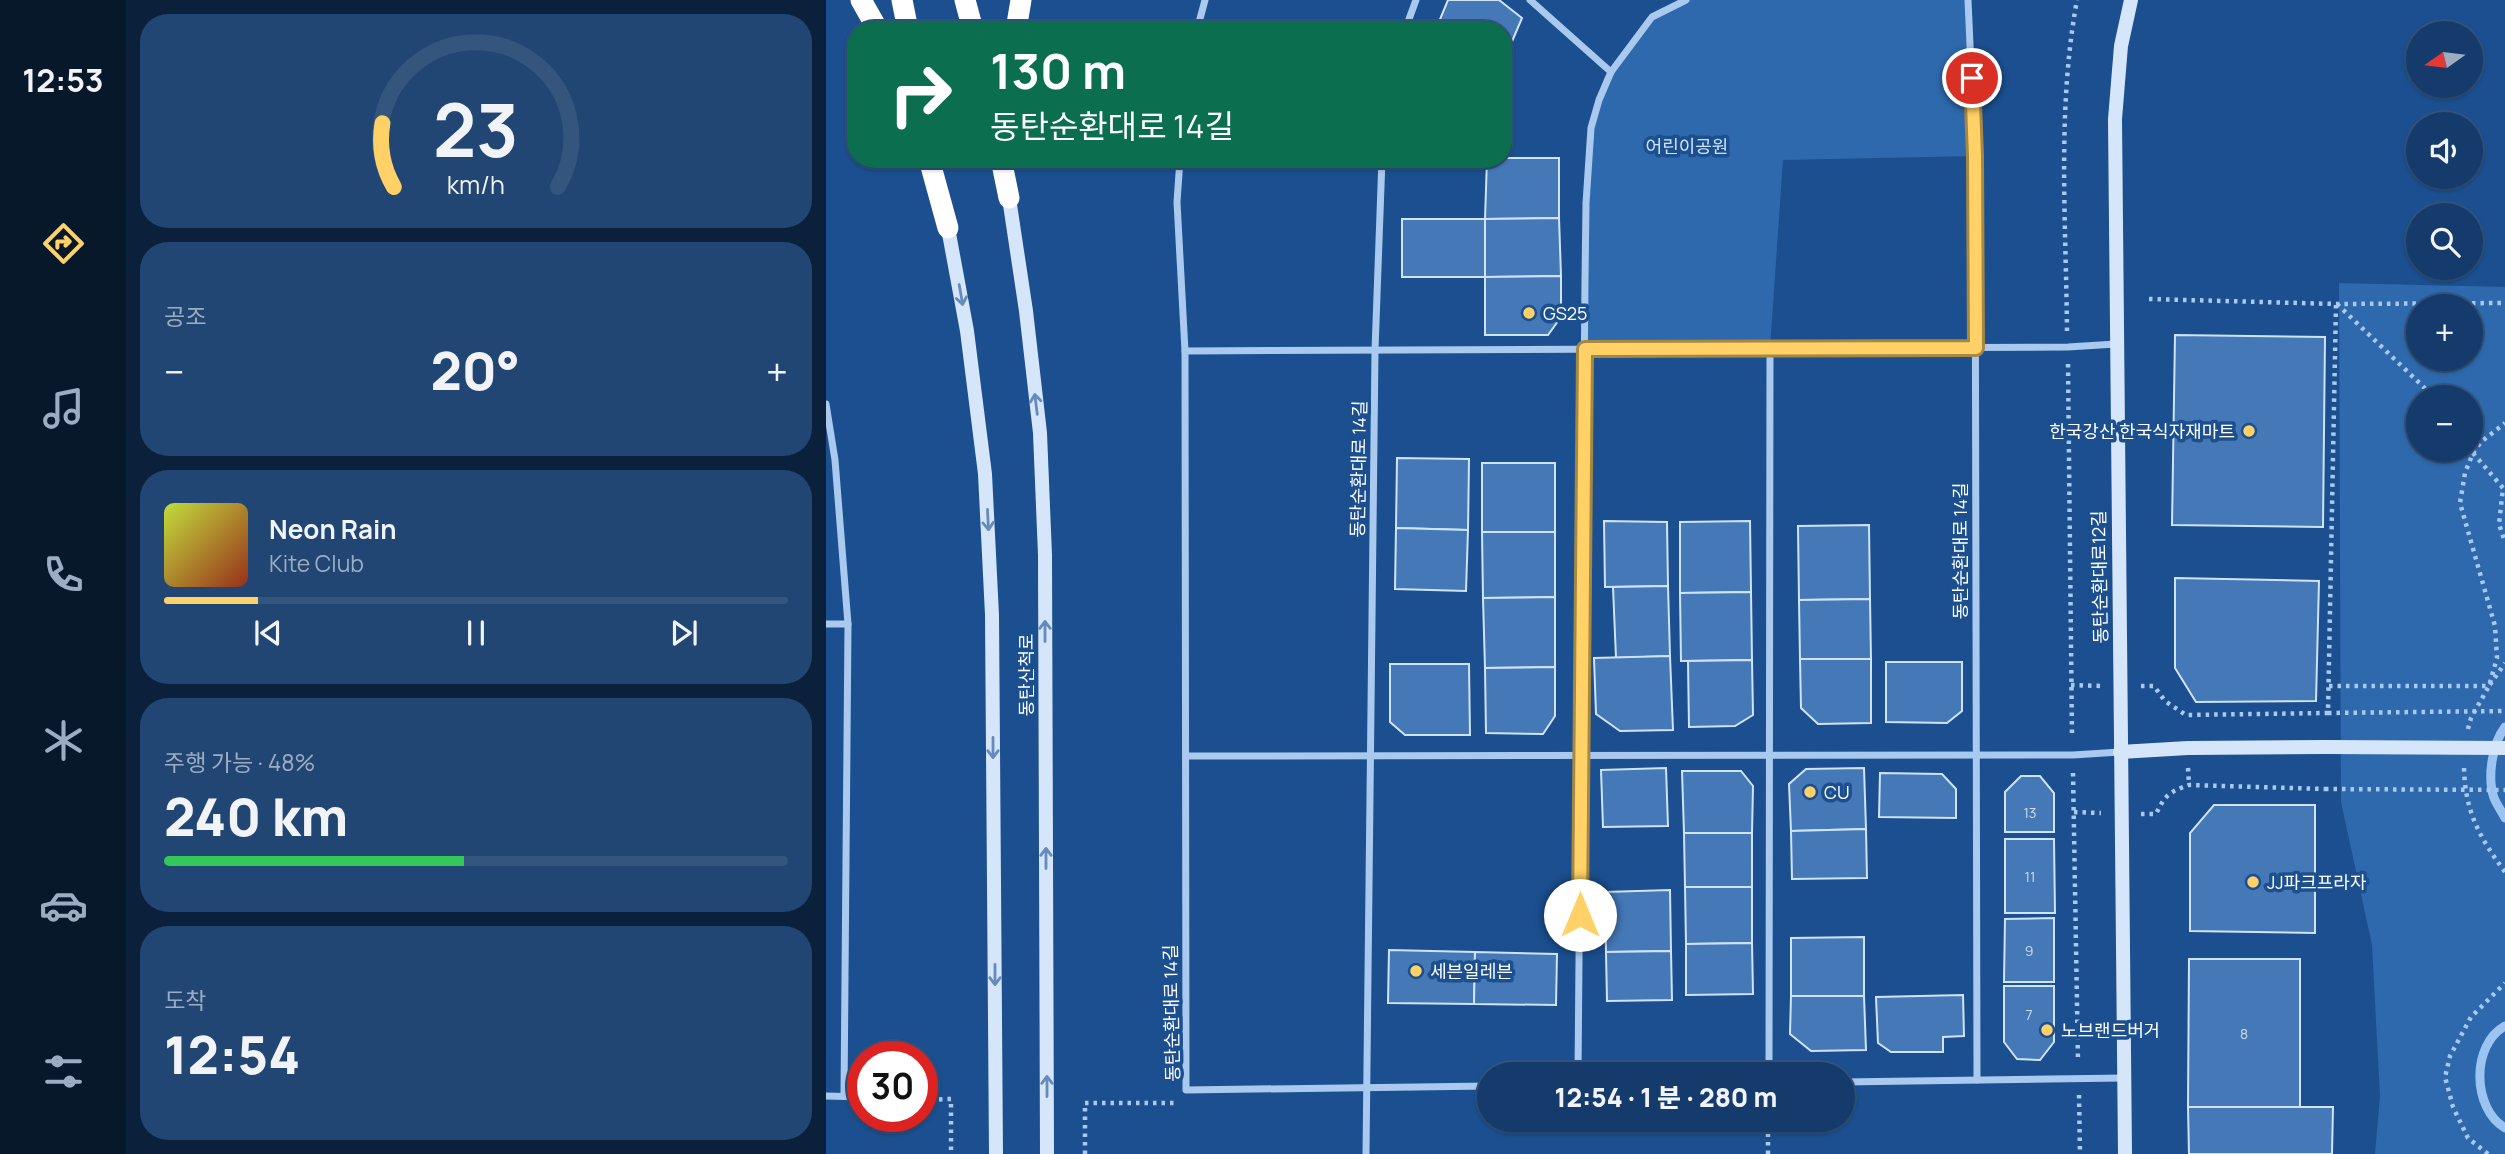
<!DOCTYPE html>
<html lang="ko">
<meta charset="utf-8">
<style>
:root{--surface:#143b6b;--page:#214673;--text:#f1f3f6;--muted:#9dadc1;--line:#33557e;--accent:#ffd166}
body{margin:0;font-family:Manrope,"Noto Sans KR",sans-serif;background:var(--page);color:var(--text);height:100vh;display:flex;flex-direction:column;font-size:26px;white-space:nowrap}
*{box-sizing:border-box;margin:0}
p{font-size:23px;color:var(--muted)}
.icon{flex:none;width:38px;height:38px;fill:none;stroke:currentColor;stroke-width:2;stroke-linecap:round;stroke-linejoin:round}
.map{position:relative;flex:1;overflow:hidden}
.drawer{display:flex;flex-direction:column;gap:14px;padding:14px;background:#0b203b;width:700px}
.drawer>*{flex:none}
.banner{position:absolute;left:21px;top:21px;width:665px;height:147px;border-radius:28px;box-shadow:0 2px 5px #0004,0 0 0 2px var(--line);background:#0b6e4f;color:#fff;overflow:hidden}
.needle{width:46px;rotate:256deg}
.tools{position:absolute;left:1580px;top:21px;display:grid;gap:14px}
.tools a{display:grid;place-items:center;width:77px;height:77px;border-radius:50%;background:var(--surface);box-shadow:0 2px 5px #0004,0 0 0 2px var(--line);font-size:35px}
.speed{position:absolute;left:21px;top:1041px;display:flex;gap:14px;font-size:35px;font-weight:700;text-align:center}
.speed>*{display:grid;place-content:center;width:91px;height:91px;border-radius:50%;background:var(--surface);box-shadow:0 2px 5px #0004,0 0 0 2px var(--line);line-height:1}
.speed .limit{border:10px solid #d22;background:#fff;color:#111}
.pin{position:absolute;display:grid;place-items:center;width:60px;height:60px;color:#fff;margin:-30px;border:4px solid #fff;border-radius:50%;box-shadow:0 2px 7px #0007}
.me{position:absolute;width:77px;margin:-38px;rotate:0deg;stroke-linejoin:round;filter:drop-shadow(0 0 5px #0008)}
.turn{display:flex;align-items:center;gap:24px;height:147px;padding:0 28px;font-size:32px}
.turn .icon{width:91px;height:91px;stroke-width:2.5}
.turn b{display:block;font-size:49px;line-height:60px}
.big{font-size:52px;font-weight:800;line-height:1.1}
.drawer .tile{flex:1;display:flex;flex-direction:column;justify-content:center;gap:10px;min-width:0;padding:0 24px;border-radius:28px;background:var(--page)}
.drawer .dial{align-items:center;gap:0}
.dial svg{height:182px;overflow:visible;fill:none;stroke:var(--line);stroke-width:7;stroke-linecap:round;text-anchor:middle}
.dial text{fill:var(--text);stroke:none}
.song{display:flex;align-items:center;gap:21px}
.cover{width:84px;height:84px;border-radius:10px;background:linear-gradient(135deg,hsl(70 70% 55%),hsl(10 70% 35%))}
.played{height:7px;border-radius:4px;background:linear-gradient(90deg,var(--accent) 15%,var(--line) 15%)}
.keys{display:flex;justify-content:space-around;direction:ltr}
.heat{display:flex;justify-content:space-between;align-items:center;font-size:38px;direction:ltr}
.charge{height:10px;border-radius:5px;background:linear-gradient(90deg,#34c759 48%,var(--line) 0)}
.trip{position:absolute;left:651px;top:1062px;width:378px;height:70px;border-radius:35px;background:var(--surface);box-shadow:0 2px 5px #0004,0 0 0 2px var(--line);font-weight:800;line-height:70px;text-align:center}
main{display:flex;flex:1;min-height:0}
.tab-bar{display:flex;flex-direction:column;width:126px;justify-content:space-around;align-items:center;background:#08182b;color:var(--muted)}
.tab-bar .icon{width:49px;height:49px}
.tab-bar .on{color:var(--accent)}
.tab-bar b{font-size:32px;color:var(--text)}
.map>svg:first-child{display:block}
.green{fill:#2e69ad;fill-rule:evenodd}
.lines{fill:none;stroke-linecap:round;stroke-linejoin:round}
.stream{stroke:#9cc4f0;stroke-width:9}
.building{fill:#4478b7;stroke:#cfe3fa;stroke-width:2}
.path{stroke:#a9c9ee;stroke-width:4.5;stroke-dasharray:3.5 5;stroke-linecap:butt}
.street{stroke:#a9c9ee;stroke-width:7}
.secondary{stroke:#d6e6fa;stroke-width:14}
.highway{stroke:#fff;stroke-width:21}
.path-bridge{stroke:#a9c9ee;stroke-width:4.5;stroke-dasharray:3.5 5;stroke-linecap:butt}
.secondary-bridge{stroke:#d6e6fa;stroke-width:14}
.oneway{stroke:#668bba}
.route-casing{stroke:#a68842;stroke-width:18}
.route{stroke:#ffd166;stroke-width:12}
.poi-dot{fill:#ffd166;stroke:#1b4f8f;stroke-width:2.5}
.labels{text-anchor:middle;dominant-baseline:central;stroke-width:7;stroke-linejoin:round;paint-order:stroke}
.number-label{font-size:14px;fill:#d0dded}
.park-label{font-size:18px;fill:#cfe3fa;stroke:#1b4f8f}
.poi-label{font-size:18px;fill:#fff;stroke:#1b4f8f;text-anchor:start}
.street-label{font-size:18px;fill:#fff;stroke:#1b4f8f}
</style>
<main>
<nav class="tab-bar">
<b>12:53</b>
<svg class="icon on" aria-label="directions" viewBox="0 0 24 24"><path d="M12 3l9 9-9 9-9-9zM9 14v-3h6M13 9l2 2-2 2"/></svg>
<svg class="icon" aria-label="music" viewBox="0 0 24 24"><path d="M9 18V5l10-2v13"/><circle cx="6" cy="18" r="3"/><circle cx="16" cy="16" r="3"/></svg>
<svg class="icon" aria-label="phone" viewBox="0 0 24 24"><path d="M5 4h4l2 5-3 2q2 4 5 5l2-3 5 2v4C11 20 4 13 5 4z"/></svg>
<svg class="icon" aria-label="climate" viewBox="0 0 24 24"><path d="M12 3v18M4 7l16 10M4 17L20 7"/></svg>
<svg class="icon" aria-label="car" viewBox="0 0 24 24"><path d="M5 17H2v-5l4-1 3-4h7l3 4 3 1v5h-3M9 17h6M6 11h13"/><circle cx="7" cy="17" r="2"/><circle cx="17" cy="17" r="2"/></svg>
<svg class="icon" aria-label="filters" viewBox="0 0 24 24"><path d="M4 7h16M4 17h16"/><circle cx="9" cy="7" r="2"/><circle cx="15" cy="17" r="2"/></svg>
</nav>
<section class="drawer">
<div class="tile dial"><svg viewBox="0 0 100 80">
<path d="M14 69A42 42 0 1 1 86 69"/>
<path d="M14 69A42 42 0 0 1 9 41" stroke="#ffd166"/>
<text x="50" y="56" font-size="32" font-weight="700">23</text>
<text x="50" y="72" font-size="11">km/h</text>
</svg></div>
<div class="tile"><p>공조</p>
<div class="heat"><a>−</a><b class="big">20°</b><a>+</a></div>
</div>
<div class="tile">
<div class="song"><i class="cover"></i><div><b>Neon Rain</b><p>Kite Club</p></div></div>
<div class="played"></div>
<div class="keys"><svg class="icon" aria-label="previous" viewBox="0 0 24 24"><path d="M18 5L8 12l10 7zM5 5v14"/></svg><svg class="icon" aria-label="pause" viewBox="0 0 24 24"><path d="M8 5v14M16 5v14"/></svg><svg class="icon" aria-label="next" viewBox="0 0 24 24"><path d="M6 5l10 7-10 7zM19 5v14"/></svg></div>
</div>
<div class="tile"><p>주행 가능 · 48%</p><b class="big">240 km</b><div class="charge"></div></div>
<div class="tile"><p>도착</p><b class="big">12:54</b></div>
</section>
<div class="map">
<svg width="1679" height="1154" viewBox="0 0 1679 1154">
<rect width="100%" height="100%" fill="#1b4f8f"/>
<g class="green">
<path d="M860 0H1142L1149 156 957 160 944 348 759 349 765 128 785 72 826 17Z"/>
<path d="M1513 283 1679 287V1154H1549L1554 1096 1546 945 1515 802ZM1592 306H1645V359H1592ZM1592 397H1645V450H1592Z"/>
</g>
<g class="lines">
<g class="stream">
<path d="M1679 727C1666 744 1661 778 1668 798 1671 805 1676 812 1679 818"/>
<path d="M1679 1026C1645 1045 1646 1108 1679 1128"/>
</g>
</g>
<g class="building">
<path d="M622 0H673L696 18 679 58 677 30 610 29Z"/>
<path d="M677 158H733V218L659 219 661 159Z"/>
<path d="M733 218 735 276 659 277V219Z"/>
<rect x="576" y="219" width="83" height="58"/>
<path d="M735 276V317L722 335H659V277Z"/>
<path d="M1349 335 1499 337 1497 527 1346 525Z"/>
<path d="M571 458 643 459 642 530 570 528Z"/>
<rect x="656" y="463" width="73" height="69"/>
<path d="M778 521 841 522 842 586 779 587Z"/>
<path d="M924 521 925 592 854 593V522Z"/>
<path d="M1043 525 1044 599 973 600 972 526Z"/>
<path d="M570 528 642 530 640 591 569 589Z"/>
<path d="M656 532H729V597L657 598Z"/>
<path d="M1349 578 1493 581 1490 701 1370 702 1349 668Z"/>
<path d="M842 586 844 656 790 658 787 587Z"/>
<path d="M925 592 926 660 855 661 854 593Z"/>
<path d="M729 597V667L659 668 657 598Z"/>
<path d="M1044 599 1045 659H974L973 600Z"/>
<path d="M844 656 847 730 794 731 770 714 768 658Z"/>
<path d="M974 659H1045V723L992 724 975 708Z"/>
<path d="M926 660 927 715 909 726 863 727 862 661Z"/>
<path d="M1060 662H1136V711L1121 723 1060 722Z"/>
<path d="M564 664H643L644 735H579L564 722Z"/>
<path d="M729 667V716L717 734 660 733 659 668Z"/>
<path d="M840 768 842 826 777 827 775 770Z"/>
<path d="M1038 768 1040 829 965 831 963 784 980 769Z"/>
<path d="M856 771H915L927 786 926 833H858Z"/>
<path d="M1054 773 1116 774 1130 789V818L1053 817Z"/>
<path d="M1195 776H1214L1228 793V832H1179V792Z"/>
<path d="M1388 805H1489V933L1364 931V833Z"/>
<path d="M1040 829 1041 878 966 879 965 831Z"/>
<path d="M858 833H926V887H859Z"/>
<path d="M1179 839H1228L1229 913H1179Z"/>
<path d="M859 887H926V943L860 944Z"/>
<path d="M844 890 845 951 780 952 779 892Z"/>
<path d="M1228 918V982H1178L1179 919Z"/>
<path d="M1038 937V996H965V938Z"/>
<path d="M926 943 927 994 860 995V944Z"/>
<path d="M563 950 649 952 648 1004 562 1003Z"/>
<path d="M845 951 846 1000 781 1001 780 952Z"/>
<path d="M649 952 731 954 730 1005 648 1004Z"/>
<path d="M1363 959H1474V1107H1362Z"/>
<path d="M1178 986H1228V1042L1214 1060 1191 1059 1178 1042Z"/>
<path d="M1137 995 1138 1036 1117 1037V1052H1065L1052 1043 1050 997Z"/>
<path d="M965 996H1038L1040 1050 985 1051 964 1034Z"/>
<path d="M1362 1107H1507L1506 1154H1363Z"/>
</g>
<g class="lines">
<g class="path">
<path d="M1323 299 1510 304 1679 303"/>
<path d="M1511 304 1608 397"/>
<path d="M1241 331C1240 221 1231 108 1251 0"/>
<path d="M1242 364 1246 737"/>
<path d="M1645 433 1655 442"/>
<path d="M1647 453 1677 488 1673 524 1679 542"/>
<path d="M1245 685 1275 686"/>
<path d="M1315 686H1328L1339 701 1360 715 1502 713 1510 304"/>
<path d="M1503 686H1663L1679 663"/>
<path d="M1642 729 1645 718 1663 686 1671 658 1669 626 1634 503 1639 473 1647 453 1655 442 1679 423"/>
<path d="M1362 768 1363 785"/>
<path d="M1638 768C1639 812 1654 838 1679 872"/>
<path d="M1247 773 1252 1062"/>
<path d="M1248 812 1275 813"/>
<path d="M1315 814H1330C1339 795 1343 792 1363 785L1499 789"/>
<path d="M1253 1095 1254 1154"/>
<path d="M96 1100 125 1099V1154"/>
<path d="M259 1154V1103H348"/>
<path d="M942 1154V1120"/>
<path d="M1662 1154 1642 1138 1627 1107 1619 1077 1624 1056 1645 1017 1679 983"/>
</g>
<g class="street">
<path d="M704 0 785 72"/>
<path d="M1142 0 1149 156 1151 1080"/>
<path d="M371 30 379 0"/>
<path d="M579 30 590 0"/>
<path d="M354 159 351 202 359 351 360 1090 663 1086"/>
<path d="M359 351 1242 347 1290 344"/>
<path d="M0 404 9 460 22 624 18 1096"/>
<path d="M0 624H22"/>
<path d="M360 756 1247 755 1294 752"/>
<path d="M752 1074 759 280 760 203 765 128 773 100 785 72 826 17 860 0"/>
<path d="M943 1074 944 348"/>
<path d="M1017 1082 1298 1078"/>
<path d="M0 1096 37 1097"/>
<path d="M540 1154 549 350 556 159"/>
</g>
<g class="secondary">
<path d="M183 198 200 311 214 433 219 555 221 1154"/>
<path d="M122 228 141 331 159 474 166 615 170 1154"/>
<path d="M1294 752 1362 748 1500 747"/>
<path d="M1299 1154 1289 119 1295 46 1305 0"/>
</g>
<g class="highway">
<path d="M35 0 52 30"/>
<path d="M76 0 82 30"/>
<path d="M139 0 147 30"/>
<path d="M190 30 195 0"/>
<path d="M103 159 122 228"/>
<path d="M175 159 183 198"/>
</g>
<g class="path-bridge">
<path d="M1502 713 1679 711"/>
<path d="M1499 789 1679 790"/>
</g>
<path class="secondary-bridge" d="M1500 747 1679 748"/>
</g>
<defs><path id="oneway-shaft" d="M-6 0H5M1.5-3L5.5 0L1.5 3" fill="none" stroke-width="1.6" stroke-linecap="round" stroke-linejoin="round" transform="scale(1.75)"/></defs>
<g class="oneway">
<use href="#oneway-shaft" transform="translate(135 295) rotate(80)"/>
<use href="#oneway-shaft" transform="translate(210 404) rotate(-97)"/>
<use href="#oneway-shaft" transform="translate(162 520) rotate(87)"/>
<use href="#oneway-shaft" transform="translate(219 631) rotate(-90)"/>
<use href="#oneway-shaft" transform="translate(167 748) rotate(90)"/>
<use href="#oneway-shaft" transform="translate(220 858) rotate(-90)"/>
<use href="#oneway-shaft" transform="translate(169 975) rotate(90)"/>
<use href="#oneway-shaft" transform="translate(221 1086) rotate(-90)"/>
</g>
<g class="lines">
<g class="route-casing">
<path id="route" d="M754 915 759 349 1150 348 1149 156 1146 78"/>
</g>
<use href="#route" class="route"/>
</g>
<g class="poi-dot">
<circle cx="703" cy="313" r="7"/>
<circle cx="1423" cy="431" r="7"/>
<circle cx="984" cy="792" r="7"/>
<circle cx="1427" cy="882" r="7"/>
<circle cx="590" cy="971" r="7"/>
<circle cx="1221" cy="1030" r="7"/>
</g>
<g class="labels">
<g class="number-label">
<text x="1204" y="812">13</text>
<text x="1204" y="876">11</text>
<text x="1203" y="950">9</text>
<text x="1203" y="1014">7</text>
<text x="1418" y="1033">8</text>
</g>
<g class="park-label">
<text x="861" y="146">어린이공원</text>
</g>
<g class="poi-label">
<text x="717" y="313">GS25</text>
<text x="1409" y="431" text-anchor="end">한국강산 한국식자재마트</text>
<text x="998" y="792">CU</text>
<text x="1441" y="882">JJ파크프라자</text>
<text x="604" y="971">세븐일레븐</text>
<text x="1235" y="1030">노브랜드버거</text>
</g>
<g class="street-label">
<text transform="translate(532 469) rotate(-89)">동탄순환대로 14길</text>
<text transform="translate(1134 551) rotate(-90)">동탄순환대로 14길</text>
<text transform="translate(1273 577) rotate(-91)">동탄순환대로12길</text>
<text transform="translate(200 675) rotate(-90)">동탄산척로</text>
<text transform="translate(345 1013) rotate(-91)">동탄순환대로 14길</text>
</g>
</g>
</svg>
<div class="tools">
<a><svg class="needle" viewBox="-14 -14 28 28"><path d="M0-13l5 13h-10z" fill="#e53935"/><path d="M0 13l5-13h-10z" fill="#9dadc1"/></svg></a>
<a><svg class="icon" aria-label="sound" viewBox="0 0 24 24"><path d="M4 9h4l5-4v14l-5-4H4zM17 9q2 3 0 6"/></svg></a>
<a><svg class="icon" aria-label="search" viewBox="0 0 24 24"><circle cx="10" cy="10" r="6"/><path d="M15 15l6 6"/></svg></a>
<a>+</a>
<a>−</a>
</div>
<div class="speed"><div class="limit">30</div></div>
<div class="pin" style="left:1146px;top:78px;background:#d93025"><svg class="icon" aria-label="arrive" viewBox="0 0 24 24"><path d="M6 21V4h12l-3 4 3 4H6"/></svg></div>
<svg class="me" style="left:754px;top:915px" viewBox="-20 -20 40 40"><circle r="19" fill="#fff"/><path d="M0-13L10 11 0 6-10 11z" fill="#ffd166"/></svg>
<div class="trip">12:54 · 1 분 · 280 m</div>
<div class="banner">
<div class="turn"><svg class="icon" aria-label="right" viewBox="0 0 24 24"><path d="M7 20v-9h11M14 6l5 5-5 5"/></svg><div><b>130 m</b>동탄순환대로 14길</div></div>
</div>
</div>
</main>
